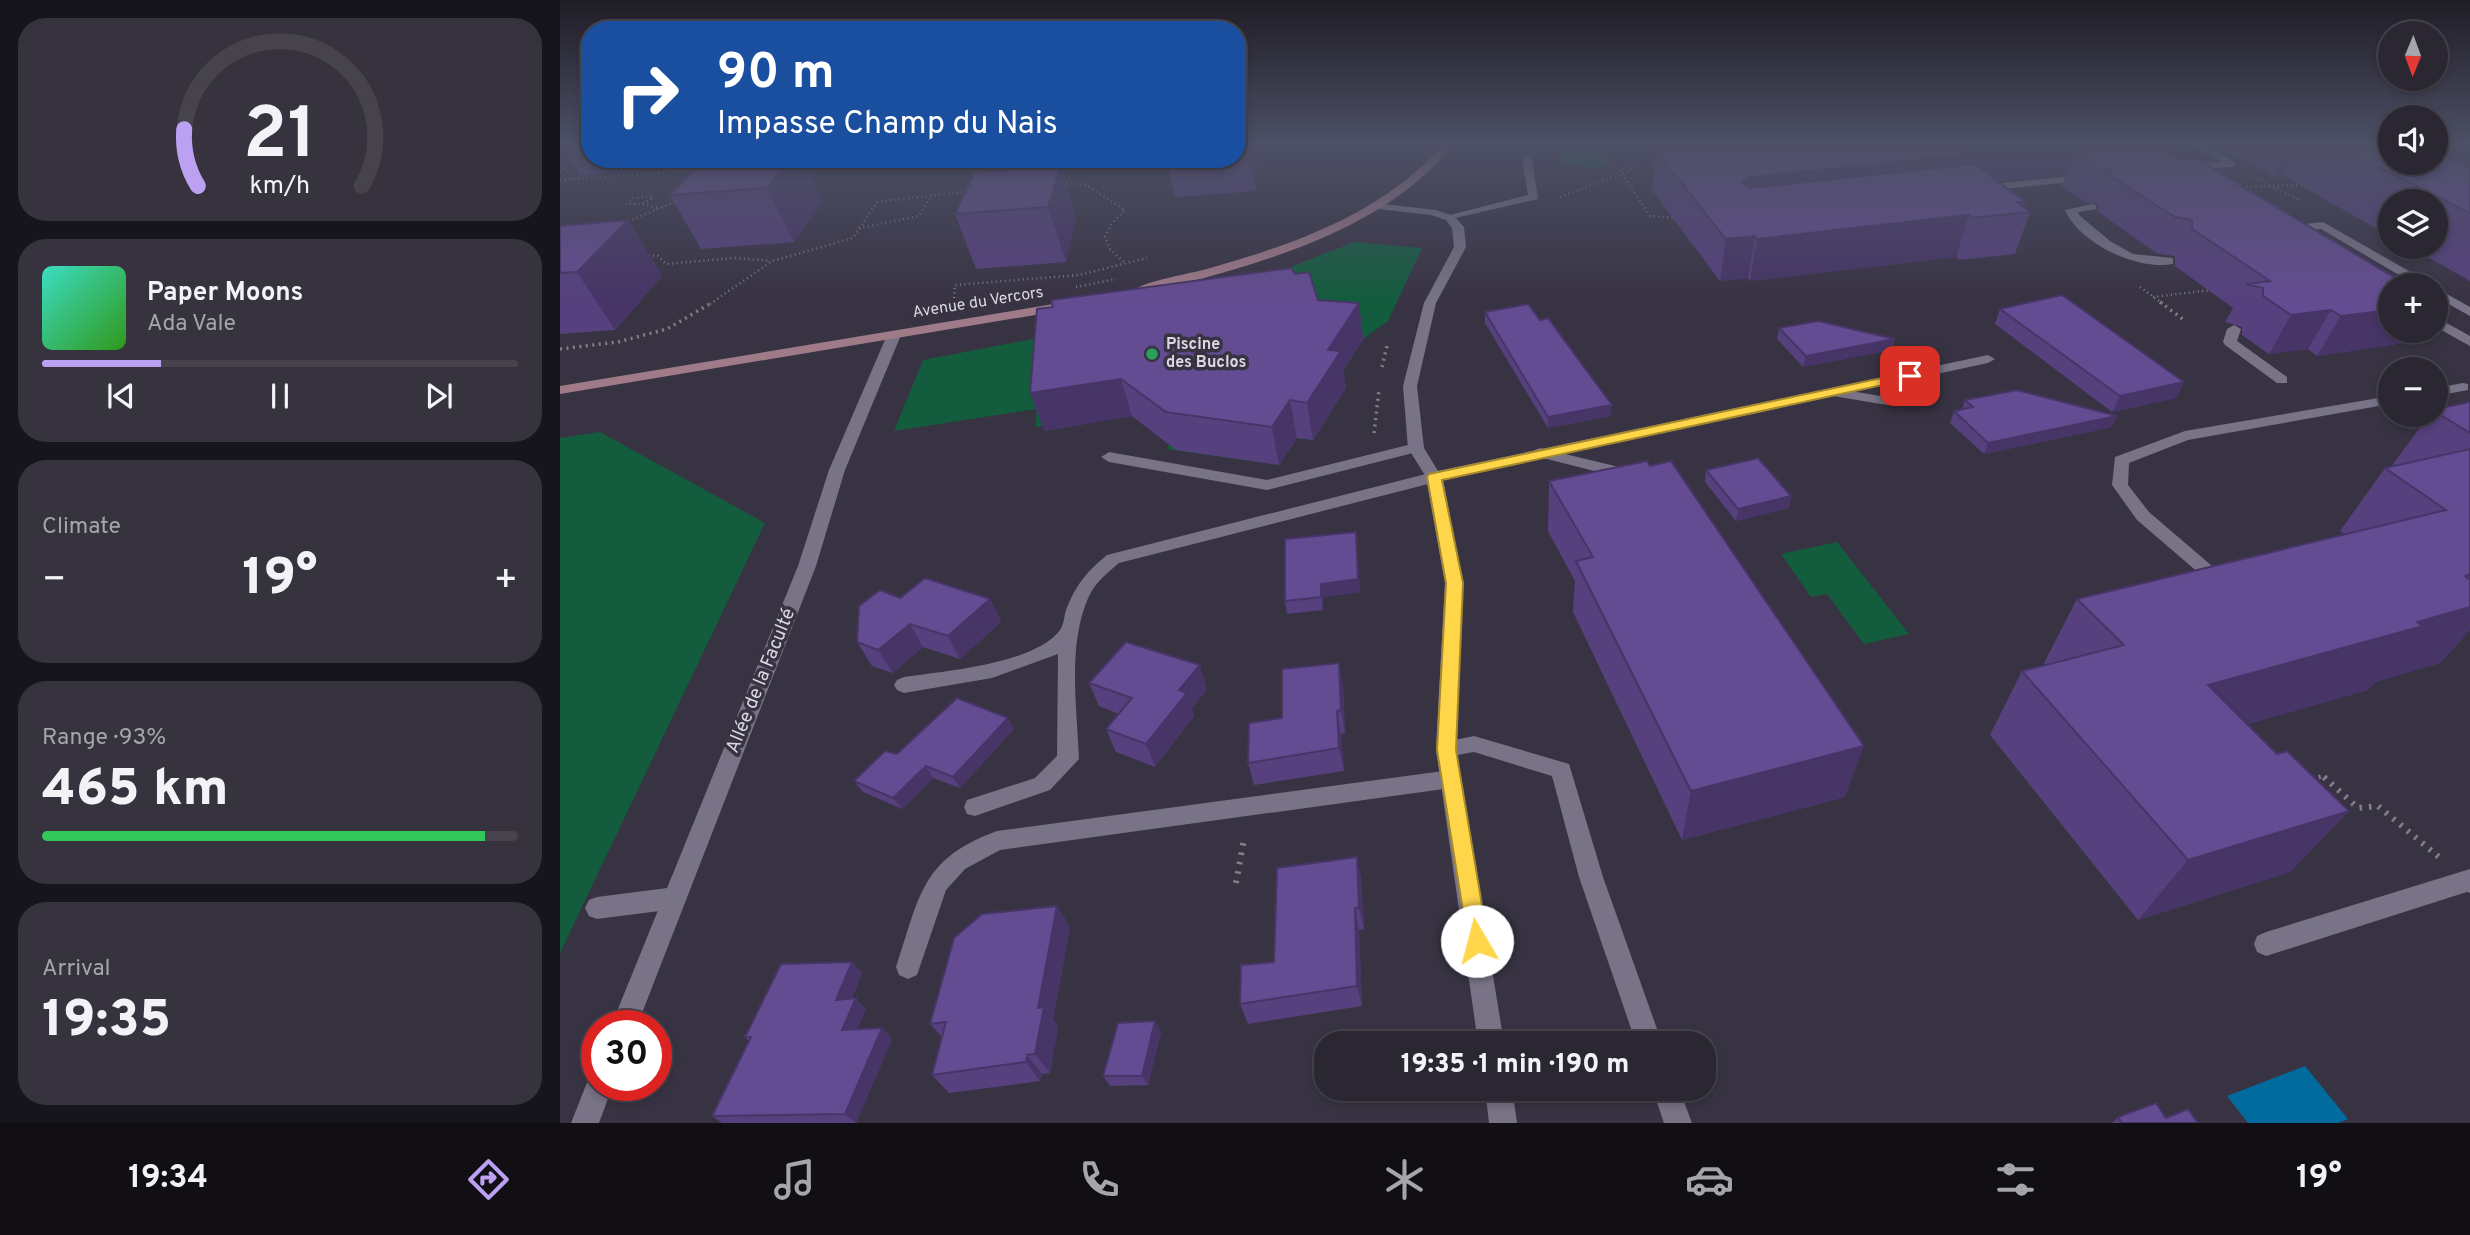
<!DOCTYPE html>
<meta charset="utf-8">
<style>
:root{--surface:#2a2632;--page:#36323e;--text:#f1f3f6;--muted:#a5a5ac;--line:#46434d;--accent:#bca0f2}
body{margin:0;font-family:Overpass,sans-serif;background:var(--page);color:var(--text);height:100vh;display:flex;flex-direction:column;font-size:26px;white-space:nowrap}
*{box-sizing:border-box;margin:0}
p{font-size:23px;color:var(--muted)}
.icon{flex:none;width:38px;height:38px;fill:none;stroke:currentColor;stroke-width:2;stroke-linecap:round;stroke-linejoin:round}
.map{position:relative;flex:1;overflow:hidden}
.sheet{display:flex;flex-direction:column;gap:18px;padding:18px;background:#17151c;width:560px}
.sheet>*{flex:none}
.hud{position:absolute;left:21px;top:21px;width:665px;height:147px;border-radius:28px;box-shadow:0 4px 10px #0003,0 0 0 2px var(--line);background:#1a4fa0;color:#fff;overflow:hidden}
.needle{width:46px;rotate:181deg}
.buttons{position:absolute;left:1818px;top:21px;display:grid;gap:14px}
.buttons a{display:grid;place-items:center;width:70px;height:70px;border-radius:50%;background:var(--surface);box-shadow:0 4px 10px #0003,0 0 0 2px var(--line);font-size:35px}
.speed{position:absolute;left:21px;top:1010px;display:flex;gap:14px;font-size:35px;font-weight:700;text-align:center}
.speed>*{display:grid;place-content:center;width:91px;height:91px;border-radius:50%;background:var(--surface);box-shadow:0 4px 10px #0003,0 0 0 2px var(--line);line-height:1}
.speed .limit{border:10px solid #d22;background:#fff;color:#111}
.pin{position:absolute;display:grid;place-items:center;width:60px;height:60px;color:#fff;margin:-30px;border-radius:14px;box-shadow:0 4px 10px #0006}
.me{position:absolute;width:77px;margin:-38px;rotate:352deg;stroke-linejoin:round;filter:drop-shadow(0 0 5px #0008)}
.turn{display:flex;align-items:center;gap:24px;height:147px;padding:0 21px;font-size:32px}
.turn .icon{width:91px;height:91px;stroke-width:2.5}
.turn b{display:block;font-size:49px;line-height:60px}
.big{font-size:52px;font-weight:800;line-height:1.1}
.sheet .card{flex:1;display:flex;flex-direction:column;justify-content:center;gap:10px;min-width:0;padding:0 24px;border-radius:28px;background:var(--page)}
.sheet .dial{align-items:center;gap:0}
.dial svg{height:182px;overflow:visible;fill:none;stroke:var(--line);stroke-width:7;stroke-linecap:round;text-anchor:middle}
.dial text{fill:var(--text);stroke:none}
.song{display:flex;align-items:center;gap:21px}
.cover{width:84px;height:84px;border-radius:10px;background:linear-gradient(135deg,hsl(170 70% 55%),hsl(110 70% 35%))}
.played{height:7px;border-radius:4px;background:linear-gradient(90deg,var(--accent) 25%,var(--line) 25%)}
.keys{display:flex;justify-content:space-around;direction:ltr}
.heat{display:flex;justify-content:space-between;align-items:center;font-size:38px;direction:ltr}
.charge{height:10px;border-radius:5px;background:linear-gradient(90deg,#34c759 93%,var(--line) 0)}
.trip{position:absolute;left:754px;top:1031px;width:402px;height:70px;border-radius:28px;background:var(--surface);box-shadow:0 4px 10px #0003,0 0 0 2px var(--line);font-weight:800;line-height:70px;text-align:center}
.tab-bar{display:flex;height:112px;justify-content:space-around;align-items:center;background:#110f14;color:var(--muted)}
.tab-bar .icon{width:49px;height:49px}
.tab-bar .on{color:var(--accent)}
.tab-bar b{font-size:32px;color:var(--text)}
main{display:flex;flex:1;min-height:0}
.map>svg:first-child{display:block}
.green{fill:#145c3e}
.water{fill:#006b9c}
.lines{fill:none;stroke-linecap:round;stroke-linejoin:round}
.path-far3{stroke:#827e8b;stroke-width:2.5;stroke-dasharray:1 3.5;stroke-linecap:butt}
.path-far2{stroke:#827e8b;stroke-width:3.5;stroke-dasharray:2 4.5;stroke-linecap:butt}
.path-far1{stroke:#827e8b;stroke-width:4.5;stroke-dasharray:2 5;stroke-linecap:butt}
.path{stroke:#827e8b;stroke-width:6;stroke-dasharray:2.5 7;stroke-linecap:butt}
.lane{fill:#787386;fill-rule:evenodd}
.street{fill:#787386;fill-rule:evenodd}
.secondary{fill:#9f7b88;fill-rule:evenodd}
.wall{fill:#56417e}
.shaded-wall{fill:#463566}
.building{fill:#644c92;stroke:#463566;stroke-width:2}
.route{fill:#ffd54a;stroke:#a68a30;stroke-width:2}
.leisure-dot{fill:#2e9e5b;stroke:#383343;stroke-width:2.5}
.labels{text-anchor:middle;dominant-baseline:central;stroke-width:7;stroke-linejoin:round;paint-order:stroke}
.far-street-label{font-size:16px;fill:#dbd8e2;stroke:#383343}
.far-poi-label{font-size:16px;font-weight:bold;fill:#dbd8e2;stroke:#383343;text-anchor:start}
.street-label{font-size:19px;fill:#dbd8e2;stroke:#383343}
</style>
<main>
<section class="sheet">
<div class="card dial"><svg viewBox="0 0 100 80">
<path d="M14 69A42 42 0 1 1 86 69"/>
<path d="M14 69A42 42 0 0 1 8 44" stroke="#bca0f2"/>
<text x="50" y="56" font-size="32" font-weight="700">21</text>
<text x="50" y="72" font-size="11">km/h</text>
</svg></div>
<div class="card">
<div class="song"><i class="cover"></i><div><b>Paper Moons</b><p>Ada Vale</p></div></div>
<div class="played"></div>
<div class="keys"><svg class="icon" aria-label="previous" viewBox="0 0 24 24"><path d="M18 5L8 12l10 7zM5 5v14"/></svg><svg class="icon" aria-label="pause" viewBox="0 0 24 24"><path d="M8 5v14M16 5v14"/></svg><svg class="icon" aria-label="next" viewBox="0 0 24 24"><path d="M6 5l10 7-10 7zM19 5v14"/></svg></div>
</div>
<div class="card"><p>Climate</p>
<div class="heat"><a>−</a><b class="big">19°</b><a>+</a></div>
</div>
<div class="card"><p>Range · 93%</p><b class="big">465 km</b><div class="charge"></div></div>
<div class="card"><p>Arrival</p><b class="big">19:35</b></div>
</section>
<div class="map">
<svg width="1910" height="1123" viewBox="0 0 1910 1123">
<rect width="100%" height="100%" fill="#383343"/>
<g class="green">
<path d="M1019 143H1036L1053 151 1051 162 1037 169 1003 164 999 155 1009 150 1012 144Z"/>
<path d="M794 242 862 248 828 321 803 339 774 386 786 388 753 440 737 438 719 465 606 449 622 428 599 412 476 427V409L334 431 363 360 530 328 703 278Z"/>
<path d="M40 432 205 523 0 953V438Z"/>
<path d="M1277 542 1349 634 1304 644 1267 594 1251 597 1221 554Z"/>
</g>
<path class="water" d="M1745 1066 1788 1119 1778 1123H1688L1667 1096Z"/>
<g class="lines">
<g class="path-far3">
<path d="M475 159 483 165"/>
<path d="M1888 164 1898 143"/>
<path d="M466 170 482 164"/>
<path d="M1060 170 1090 216 1116 218"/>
<path d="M0 172 16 158"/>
<path d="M1693 176 1741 201"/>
<path d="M0 180 121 171 134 174"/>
<path d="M502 183 526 185 565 210 552 223 545 237 550 249 565 263"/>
<path d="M1682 187 1747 185"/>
<path d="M91 196 93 198 83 204H66L73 198Z"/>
<path d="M1000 197 1070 171 1076 155V143"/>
<path d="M83 204 99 208"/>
<path d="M64 223 117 201"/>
<path d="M299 228 359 216 372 195"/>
<path d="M84 255 98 256 106 264 175 258 211 261"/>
<path d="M516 287 556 279"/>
<path d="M1580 287 1603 304"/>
<path d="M1593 297 1651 290"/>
<path d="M394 298 395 285 519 275 587 258"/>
<path d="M150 304 212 261 293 238 317 202 410 191"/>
</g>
<g class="path-far2">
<path d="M1600 302 1624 320"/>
<path d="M0 349 58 342 107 329 153 302"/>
<path d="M822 367 828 342"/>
<path d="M814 433 819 390"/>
</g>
<path class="path-far1" d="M1752 779 1763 776 1766 779"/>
<g class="path">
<path d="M1764 777 1798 808 1818 806 1879 857"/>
<path d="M1751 779 1759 777"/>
<path d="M676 883 684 839"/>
</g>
<g class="lane">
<path d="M1629 143H1641L1677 164 1672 167 1621 170 1620 168 1625 165 1661 162Z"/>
<path d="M967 156 972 159 978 199 886 220V216L968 195 962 159Z"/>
<path d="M1532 204 1536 205V209L1518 212 1519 215 1550 241 1573 254 1613 258V264C1578 271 1519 243 1505 210Z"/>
<path d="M1674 325 1681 329 1677 341 1727 377V383H1717L1665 345 1663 342 1667 329Z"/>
<path d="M1903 383 1908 384V390L1876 396V388Z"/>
<path d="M1272 388 1327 397 1334 401 1327 405 1267 395 1265 392Z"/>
<path d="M1830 396V404L1628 440 1569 463 1568 485 1589 512 1666 578 1669 582 1666 586H1654L1577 520 1552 485 1555 457 1625 431Z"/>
<path d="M856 443 864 448 861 451 707 490 549 462 541 457 549 452 707 480Z"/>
<path d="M980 448 1076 471 1078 475 1070 480 975 456 972 453 975 450Z"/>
<path d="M874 472 880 473 882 477 880 481 559 563C547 573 536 582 529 596 507 644 517 707 519 759L490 790 415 816 407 814 404 807 407 800 475 778 497 756 498 654 432 678 344 693 337 690 334 685 337 680 344 677C384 671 475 664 500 630 504 625 504 616 506 610 515 586 527 571 547 555Z"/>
<path d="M914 736 1009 764 1043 877 1102 1043H1076L1019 877 992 776 914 752 886 757 879 755 876 749 879 743Z"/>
<path d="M891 770 899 773 902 779 899 785 891 788 440 850 405 869 386 890 357 975 348 979 339 975 336 967C360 897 360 859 437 831Z"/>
<path d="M1910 869V891L1706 956 1697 952 1694 944 1697 936 1706 932Z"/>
<path d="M115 887 123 890 127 898 123 906 115 909 37 919 29 916 25 908 29 900 37 897Z"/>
<path d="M1092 1088H1119L1132 1123H1104Z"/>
</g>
<g class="street">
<path d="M1572 143H1583L1607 158 1598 160Z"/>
<path d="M1527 175 1531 176V180L1443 189 1424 195 1419 192 1441 183Z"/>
<path d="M814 203 876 210 894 216 904 227 906 247 876 303 857 386 864 448 878 471 1428 355 1435 359 1428 363 883 480 903 583 896 749 944 1043H918L876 749 885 583 866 477 848 448 843 386 864 303 894 247 892 228 886 220 871 215 810 208V204Z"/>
<path d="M1763 222 1868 282 1870 285H1856L1761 229 1727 232 1721 229 1727 226Z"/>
<path d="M1876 288 1910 307V316L1876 297Z"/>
<path d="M1876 317 1910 336V346L1876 327Z"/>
<path d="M334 331 341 335 285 470 256 566 77 1026H51L238 566 269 470 327 335Z"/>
<path d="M1909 871H1910V893L1901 889 1897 882 1901 875Z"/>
<path d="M37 1073V1085H53L39 1123H11L30 1075Z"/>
<path d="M925 1088H952L957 1123H929Z"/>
</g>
<g class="secondary">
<path d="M884 143H894C825 234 685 268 579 295L573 291C586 280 631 274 650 268 735 244 826 212 884 143Z"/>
<path d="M500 303 506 307 505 310 0 394V386Z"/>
</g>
</g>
<g class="wall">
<path d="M0 143H30V159H113L103 169 20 175Z"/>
<path d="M677 143H694L697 155 696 191 615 197 606 159H677Z"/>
<path d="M1111 143H1575L1574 146 1830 331H1859L1851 342 1757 356 1748 349 1709 354 1682 335V327L1665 322 1673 308 1615 266V256L1598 254 1537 211 1538 203H1526L1502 186 1507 174 1438 181 1465 202 1463 207 1470 212 1455 254 1399 260 1396 257 1190 281 1188 278 1160 281 1092 190 1096 151 1110 150Z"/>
<path d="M1652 143H1830L1910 168V281L1850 247H1876V201H1830V236L1724 176 1715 177Z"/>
<path d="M145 159H243L263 201 234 242 141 249 110 195Z"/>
<path d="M501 166 516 218 506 262 416 269 395 214Z"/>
<path d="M68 220 102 276 55 330 0 334V226Z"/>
<path d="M735 274 758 300 799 303 803 339 783 371 786 388 753 440 737 438 719 465 616 450 572 416 484 431 493 307Z"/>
<path d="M1440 309 1624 382 1616 398 1552 412 1435 324Z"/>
<path d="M925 312 1051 416 988 428 925 323Z"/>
<path d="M1219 328 1332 350 1243 367 1217 339Z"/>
<path d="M1405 400 1552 427 1424 454 1390 423 1394 411 1402 410Z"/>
<path d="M1910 402V630L1880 663 1815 682 1808 690 1688 724 1717 754 1789 811 1730 872 1578 920 1430 735 1462 671 1486 665 1484 663 1517 599 1784 534 1780 531 1825 468 1831 467 1869 415H1876V409Z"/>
<path d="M1146 470 1229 508 1176 521 1145 482Z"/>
<path d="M989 481 1285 797 1122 840 1013 612 1015 581 988 531Z"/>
<path d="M797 545 800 592 763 597V610L727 614 725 601Z"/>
<path d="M340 598 430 599 441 622 400 659 363 647 333 673 312 666 297 642Z"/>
<path d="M529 683 647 689 632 708 634 716 595 767 556 752 546 729 559 714 539 706Z"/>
<path d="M783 686 785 733 781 734 784 771 694 785 688 763 722 718Z"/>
<path d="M454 729 400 788 373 778 342 809 303 792 294 781 337 754Z"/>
<path d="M797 857 801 879 804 929 799 930 802 1006 688 1024 680 1004 714 962Z"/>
<path d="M497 906 510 927 493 1020 498 1027 490 1073 482 1074 480 1081 389 1093 372 1075 382 1037 370 1024Z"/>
<path d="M292 962 302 973 292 998 306 1009 297 1029 322 1028 332 1039 296 1123H162L152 1116 189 1041 185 1037Z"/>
<path d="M595 1021 601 1032 588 1085 550 1086 543 1076Z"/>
<path d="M1558 1117 1606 1118 1638 1123H1552Z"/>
</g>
<g class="shaded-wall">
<path d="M687 143H694L697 155 696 191Z"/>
<path d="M1447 143H1575L1565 169H1552L1515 152 1507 174 1393 185 1184 217 1182 182 1190 177 1393 148Z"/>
<path d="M1733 143H1742L1724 176 1715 177Z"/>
<path d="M98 159H113L103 169Z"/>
<path d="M230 159H243L263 201 234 242 207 188Z"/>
<path d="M501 166 516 218 506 262 488 207Z"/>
<path d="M1409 215 1396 257 1190 281 1197 239Z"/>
<path d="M68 220 102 276 55 330 17 272Z"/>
<path d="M1195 236 1188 278 1160 281 1166 239Z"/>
<path d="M799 303 803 339 783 371 786 388 753 440 747 403 768 350Z"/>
<path d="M1771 310 1748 349 1709 354 1731 315Z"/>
<path d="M1830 310V331H1859L1851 342 1757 356 1781 316Z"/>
<path d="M1335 339 1332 350 1243 367 1246 356Z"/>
<path d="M561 379 572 416 484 431 470 393Z"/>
<path d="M1624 382 1616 398 1552 412 1560 396Z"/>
<path d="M730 400 737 438 719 465 712 427Z"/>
<path d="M1052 405 1051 416 988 428V417Z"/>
<path d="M1557 416 1552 427 1424 454 1428 443Z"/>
<path d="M1231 496 1229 508 1176 521 1178 509Z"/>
<path d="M796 532 800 592 763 597V610L761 597V584Z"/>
<path d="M1910 550V630L1880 663 1815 682 1808 690 1604 748 1648 685Z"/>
<path d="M430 599 441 622 400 659 388 636Z"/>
<path d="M350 624 363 647 333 673 318 650Z"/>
<path d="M779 663 783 686 785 733 781 710Z"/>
<path d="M640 665 647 689 632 708 634 716 595 767 586 744 619 690Z"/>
<path d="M777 711 781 734 784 771 779 748Z"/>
<path d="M448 718 454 729 400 788 393 777Z"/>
<path d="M1304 746 1285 797 1122 840 1131 791Z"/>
<path d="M366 766 373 778 342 809 333 798Z"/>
<path d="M1789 811 1730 872 1578 920 1628 860Z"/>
<path d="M797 857 801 879 804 929 799 908Z"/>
<path d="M497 906 510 927 493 1020 498 1027 490 1073 475 1054 478 1008Z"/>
<path d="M795 908 799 930 802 1006 797 986Z"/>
<path d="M292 962 302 973 287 1010 276 1000Z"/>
<path d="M296 998 306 1009 293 1040 282 1030Z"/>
<path d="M595 1021 601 1032 588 1085 582 1076Z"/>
<path d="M322 1028 332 1039 296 1123 285 1114Z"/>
<path d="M467 1055 482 1074 480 1081 466 1062Z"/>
</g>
<g class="building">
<path d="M1136 143H1447L1393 148 1402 155 1190 177 1182 182 1191 188 1415 164 1465 202H1457L1470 212 1412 218 1409 215 1197 239 1195 236 1166 239 1096 151 1140 147Z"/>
<path d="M1771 143H1830V163H1876V152L1910 168V213Z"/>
<path d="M1594 144 1620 160 1635 158 1847 285H1830V310L1781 316 1771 310 1731 315 1703 296V288L1686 284 1710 281 1632 229V220L1615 217 1551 176 1552 169 1539 168 1515 152Z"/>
<path d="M145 159H230L207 188 110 195Z"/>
<path d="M501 166 488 207 395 214 414 173Z"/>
<path d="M68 220 17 272 0 273V226Z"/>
<path d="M731 268 735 274 749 272 758 300 799 303 768 350 781 351 747 403 730 400 712 427 606 412 561 379 470 393 477 309 493 307 491 300Z"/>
<path d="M1502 295 1624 382 1560 396 1440 309Z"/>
<path d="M968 304 980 320 988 318 1052 405 988 417 925 312Z"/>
<path d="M1258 321 1335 339 1246 356 1219 328Z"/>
<path d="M1457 390 1557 416 1428 443 1394 411 1413 407 1405 400Z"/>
<path d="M1910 402V433L1876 412V409Z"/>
<path d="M1910 449V574L1905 576 1910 580V607L1857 622 1863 626 1648 685 1717 754 1727 751 1789 811 1628 860 1462 671 1564 645 1517 599 1886 510 1825 468Z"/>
<path d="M1198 458 1231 496 1178 509 1146 470Z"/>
<path d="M1087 461 1090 466 1111 461 1304 746 1131 791 1016 561 1033 557 989 481Z"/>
<path d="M796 532 798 579 761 584V597L725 601V539Z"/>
<path d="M365 578 430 599 388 636 350 624 318 650 297 642 299 606 320 590 340 598Z"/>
<path d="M566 642 640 665 619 690 627 693 586 744 546 729 572 698 529 683Z"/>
<path d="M779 663 781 710 777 711 779 748 688 763 689 723 722 718V669Z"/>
<path d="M397 698 448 718 393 777 366 766 333 798 294 781 325 751 337 754Z"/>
<path d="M797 857 799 908H795L797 986 680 1004 681 965 714 962 717 868Z"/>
<path d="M497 906 478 1008 484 1007 475 1054 467 1055 466 1062 372 1075 386 1022 370 1024 394 938 422 914Z"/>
<path d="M292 962 276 1000 296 998 282 1030 322 1028 285 1114 152 1116 191 1037H185L221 964Z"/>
<path d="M595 1021 582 1076H543L558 1023Z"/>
<path d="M1596 1103 1606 1118 1628 1109 1638 1123H1562L1558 1117Z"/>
</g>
<linearGradient id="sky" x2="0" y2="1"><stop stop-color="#1f1c25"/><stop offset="0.48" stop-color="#4d5066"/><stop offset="1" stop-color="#4d5066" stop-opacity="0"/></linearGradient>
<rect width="1910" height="300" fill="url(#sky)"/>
<path class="route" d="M1350 372 1355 373V378L882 480 903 583 896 750 928 941 925 948 917 951 909 948 877 750 886 583 867 477 869 474Z"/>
<circle class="leisure-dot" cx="592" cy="354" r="7"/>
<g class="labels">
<g class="far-street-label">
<text transform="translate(418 303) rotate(-9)">Avenue du Vercors</text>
</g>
<g class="far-poi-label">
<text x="606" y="345">Piscine<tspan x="606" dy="18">des Buclos</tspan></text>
</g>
<g class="street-label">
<text transform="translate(201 681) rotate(-68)">Allée de la Faculté</text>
</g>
</g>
</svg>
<div class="buttons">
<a><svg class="needle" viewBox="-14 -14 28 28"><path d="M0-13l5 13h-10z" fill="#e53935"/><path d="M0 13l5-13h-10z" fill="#a5a5ac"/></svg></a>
<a><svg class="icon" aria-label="sound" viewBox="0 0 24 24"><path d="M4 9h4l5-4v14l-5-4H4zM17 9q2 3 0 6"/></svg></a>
<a><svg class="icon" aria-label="layers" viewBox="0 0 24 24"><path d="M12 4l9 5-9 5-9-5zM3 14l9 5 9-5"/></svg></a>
<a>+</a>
<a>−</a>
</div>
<div class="speed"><div class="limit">30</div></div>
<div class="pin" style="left:1350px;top:376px;background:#d93025"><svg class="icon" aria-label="arrive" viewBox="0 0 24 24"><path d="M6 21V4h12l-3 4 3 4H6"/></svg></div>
<svg class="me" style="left:917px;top:941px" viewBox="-20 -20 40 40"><circle r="19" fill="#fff"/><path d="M0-13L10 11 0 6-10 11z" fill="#ffd54a"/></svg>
<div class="trip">19:35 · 1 min · 190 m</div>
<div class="hud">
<div class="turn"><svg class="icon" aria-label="right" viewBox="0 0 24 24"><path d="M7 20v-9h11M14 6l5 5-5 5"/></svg><div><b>90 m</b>Impasse Champ du Nais</div></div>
</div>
</div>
</main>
<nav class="tab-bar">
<b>19:34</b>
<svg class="icon on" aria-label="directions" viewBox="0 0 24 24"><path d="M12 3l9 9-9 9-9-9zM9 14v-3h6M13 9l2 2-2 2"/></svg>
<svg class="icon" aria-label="music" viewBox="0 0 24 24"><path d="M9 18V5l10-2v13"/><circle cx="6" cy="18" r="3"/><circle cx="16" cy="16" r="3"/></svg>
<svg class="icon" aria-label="phone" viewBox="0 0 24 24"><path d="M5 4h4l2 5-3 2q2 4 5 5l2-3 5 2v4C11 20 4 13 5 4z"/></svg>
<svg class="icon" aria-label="climate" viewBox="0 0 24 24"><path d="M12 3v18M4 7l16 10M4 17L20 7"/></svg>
<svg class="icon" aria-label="car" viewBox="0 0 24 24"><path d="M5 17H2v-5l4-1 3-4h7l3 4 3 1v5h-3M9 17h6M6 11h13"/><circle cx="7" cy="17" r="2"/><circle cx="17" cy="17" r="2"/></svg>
<svg class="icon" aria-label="filters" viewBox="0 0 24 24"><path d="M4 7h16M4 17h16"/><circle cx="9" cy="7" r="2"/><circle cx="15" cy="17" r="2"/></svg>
<b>19°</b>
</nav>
